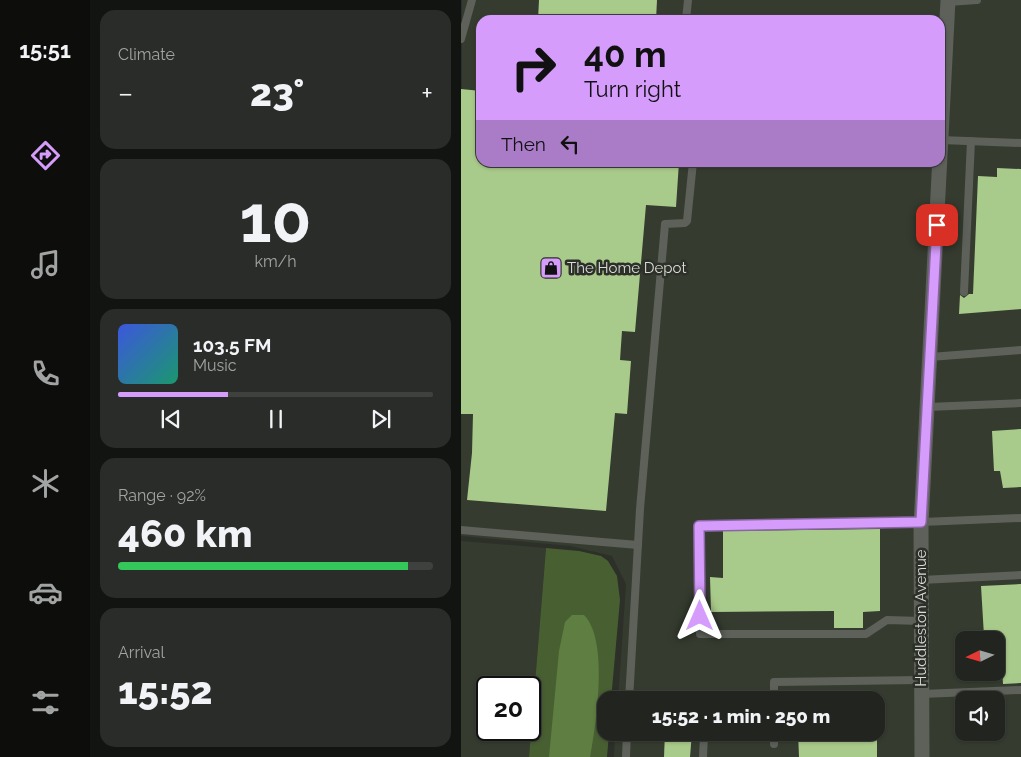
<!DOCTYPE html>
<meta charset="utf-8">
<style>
:root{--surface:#21241f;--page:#292c28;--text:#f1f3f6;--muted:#a2a4a4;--line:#3e413d;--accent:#d59cfb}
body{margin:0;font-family:Raleway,sans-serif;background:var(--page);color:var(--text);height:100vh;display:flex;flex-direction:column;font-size:19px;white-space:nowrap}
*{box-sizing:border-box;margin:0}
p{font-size:16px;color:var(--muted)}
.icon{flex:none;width:28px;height:28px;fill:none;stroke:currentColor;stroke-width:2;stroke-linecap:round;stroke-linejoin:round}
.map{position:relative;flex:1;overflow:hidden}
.sheet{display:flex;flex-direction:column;gap:10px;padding:10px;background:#121411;width:371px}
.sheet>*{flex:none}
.hud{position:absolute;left:15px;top:15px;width:469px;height:152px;border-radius:15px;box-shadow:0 1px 4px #0004,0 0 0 1px var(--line);background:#d59cfb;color:#111;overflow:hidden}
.needle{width:32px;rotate:265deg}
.tools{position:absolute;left:494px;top:631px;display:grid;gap:10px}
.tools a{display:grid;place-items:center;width:50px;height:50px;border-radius:10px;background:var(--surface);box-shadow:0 1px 4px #0004,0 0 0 1px var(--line);font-size:25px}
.speed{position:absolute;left:15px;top:676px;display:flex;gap:10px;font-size:25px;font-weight:700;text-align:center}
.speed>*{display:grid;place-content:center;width:65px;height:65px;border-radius:50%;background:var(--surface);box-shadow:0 1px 4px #0004,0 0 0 1px var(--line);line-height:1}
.speed .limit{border:2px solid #111;border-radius:8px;background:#fff;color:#111}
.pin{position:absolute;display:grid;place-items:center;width:42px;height:42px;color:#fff;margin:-21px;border-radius:10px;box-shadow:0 2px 8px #0006}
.me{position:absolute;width:55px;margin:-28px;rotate:0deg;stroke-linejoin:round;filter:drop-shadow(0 0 4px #0008)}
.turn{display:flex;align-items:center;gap:18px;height:105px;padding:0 25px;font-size:22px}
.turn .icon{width:65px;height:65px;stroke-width:2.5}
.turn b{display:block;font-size:35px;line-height:42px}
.then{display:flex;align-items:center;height:48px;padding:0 25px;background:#0003;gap:10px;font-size:19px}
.big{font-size:38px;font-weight:800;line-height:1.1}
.sheet .widget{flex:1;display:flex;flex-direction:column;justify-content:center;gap:8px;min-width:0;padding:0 18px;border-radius:15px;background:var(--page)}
.sheet .dial{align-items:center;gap:0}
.dial b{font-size:65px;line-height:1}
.song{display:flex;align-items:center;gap:15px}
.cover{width:60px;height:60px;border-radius:8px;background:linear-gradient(135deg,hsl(230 70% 55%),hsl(160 70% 35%))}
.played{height:5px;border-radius:2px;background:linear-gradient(90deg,var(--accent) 35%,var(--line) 35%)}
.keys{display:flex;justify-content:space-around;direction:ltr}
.heat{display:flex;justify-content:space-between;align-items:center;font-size:28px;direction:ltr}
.charge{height:8px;border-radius:4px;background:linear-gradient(90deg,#34c759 92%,var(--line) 0)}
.trip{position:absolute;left:136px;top:691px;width:288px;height:50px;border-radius:15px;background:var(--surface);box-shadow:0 1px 4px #0004,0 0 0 1px var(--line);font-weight:800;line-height:50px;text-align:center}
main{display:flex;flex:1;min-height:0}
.menu{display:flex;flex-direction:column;width:90px;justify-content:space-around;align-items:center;background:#0d0e0c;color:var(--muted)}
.menu .icon{width:35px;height:35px}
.menu .on{color:var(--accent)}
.menu b{font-size:22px;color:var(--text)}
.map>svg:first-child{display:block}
.built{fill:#353b2f;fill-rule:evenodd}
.green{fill:#485f32}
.water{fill:#5f7e41}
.building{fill:#a8ca8a}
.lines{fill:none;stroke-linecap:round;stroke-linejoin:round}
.lane{stroke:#5d615a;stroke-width:8}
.street{stroke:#5d615a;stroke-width:15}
.route-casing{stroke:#8a65a3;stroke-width:12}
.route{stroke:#d59cfb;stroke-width:9}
.labels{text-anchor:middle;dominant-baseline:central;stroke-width:5;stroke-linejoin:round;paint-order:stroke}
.poi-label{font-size:15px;fill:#d9dcd7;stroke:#2c3029;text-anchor:start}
.street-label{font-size:15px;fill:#d9dcd7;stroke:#2c3029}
</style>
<main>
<nav class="menu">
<b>15:51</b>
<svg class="icon on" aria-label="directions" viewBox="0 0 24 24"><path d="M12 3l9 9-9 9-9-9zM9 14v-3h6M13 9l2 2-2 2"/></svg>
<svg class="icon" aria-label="music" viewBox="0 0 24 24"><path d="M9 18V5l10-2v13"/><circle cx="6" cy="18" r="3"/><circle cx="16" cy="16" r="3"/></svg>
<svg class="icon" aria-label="phone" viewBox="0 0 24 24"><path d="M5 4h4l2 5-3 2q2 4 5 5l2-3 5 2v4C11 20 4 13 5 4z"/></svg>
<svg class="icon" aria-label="climate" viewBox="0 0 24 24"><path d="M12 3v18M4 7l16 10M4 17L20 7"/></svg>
<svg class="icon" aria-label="car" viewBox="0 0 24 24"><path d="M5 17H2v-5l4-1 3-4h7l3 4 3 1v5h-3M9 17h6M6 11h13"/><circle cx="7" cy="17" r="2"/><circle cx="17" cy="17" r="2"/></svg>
<svg class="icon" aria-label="filters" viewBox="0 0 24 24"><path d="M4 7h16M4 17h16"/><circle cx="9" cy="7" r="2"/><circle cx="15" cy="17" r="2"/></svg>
</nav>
<section class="sheet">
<div class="widget"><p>Climate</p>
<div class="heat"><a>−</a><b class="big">23°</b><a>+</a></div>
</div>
<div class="widget dial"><b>10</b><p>km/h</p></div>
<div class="widget">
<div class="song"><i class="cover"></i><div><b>103.5 FM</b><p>Music</p></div></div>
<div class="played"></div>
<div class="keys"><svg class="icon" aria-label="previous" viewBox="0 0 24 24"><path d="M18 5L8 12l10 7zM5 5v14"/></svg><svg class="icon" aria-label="pause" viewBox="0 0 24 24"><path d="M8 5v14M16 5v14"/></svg><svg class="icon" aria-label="next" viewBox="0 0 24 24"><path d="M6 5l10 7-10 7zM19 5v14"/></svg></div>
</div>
<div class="widget"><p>Range · 92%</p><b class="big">460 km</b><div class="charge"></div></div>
<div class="widget"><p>Arrival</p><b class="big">15:52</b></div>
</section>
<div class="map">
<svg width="560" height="757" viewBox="0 0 560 757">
<rect width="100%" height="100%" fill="#2c3029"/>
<g class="built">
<path d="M1 0H560V757H153L154 733 415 732V700H157L165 584 151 556 109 546 0 536ZM20 20H479V162H20ZM502 640H535V672H502ZM502 700H535V732H502Z"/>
<path d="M0 541 85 548 68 757H0ZM26 688H69V730H26Z"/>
</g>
<path class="green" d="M85 548 118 551 140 556 147 561 156 576 159 600 150 700H145V732L148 733 146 757H68Z"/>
<path class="water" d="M111 615H123C148 640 135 724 129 757H88L98 651 104 622Z"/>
<g class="building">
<path d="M78 0H196L195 20H77Z"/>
<path d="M0 89 20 91V162H218L215 207 185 205 174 332 161 331 159 360 170 361 166 414 154 413 145 511 6 500 11 453 12 414H0Z"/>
<path d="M536 168 560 169V309L498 314 499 295 503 298 508 294H512L517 176 536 177Z"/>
<path d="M560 429V487L542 488 539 471H533L531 431Z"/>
<path d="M419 529V611L402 612V628H373V611L250 612 249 577 262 578V531Z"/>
<path d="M560 584V683L542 684 539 635 523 636 520 586Z"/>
<path d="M204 732H231L229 757H203Z"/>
<path d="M337 732H416V757H338Z"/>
</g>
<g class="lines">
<g class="lane">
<path d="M487 2 516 0"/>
<path d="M225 20 227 0"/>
<path d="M0 39 11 0"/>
<path d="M480 140 560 143"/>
<path d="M503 292 510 141"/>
<path d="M469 357 560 350"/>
<path d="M467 407 560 403"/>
<path d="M0 530 177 545"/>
<path d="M460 580 560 575"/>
<path d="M460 621 426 620 405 634H239L238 526 461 522 560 518"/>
<path d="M461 694 560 690"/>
<path d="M168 700 179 509 204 224 224 223 226 221 232 162"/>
<path d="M313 700V682L460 680"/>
<path d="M313 744V732"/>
<path d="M165 757 166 732"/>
<path d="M242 757 243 735"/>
</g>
<path class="street" d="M461 757 460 525 487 0"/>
</g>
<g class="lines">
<g class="route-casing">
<path id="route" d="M239 616 238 526 460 522 476 225"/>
</g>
<use href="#route" class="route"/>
</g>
<defs>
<g id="shop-square" transform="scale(1.125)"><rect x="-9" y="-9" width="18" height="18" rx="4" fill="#d59cfb" stroke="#2c3029"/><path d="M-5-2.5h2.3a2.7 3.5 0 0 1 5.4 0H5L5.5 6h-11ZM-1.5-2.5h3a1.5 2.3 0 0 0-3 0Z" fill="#111"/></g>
</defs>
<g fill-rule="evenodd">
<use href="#shop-square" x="90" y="268"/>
</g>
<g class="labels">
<g class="poi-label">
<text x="106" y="268">The Home Depot</text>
</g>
<g class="street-label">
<text transform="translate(460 618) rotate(-90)">Huddleston Avenue</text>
</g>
</g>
</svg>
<div class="tools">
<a><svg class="needle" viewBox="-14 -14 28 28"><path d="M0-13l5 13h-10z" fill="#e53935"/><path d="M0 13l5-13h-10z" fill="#a2a4a4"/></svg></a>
<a><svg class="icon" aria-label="sound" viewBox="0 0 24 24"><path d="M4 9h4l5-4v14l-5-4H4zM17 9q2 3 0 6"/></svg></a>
</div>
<div class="speed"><div class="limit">20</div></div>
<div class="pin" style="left:476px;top:225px;background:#d93025"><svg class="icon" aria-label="arrive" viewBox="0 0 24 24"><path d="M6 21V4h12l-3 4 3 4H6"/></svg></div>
<svg class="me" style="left:239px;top:616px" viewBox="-20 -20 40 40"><path d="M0-17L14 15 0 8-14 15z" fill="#d59cfb" stroke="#fff" stroke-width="4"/></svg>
<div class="trip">15:52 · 1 min · 250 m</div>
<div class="hud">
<div class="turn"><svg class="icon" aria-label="right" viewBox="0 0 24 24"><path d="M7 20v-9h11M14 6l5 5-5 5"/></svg><div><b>40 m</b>Turn right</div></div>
<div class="then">Then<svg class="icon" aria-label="left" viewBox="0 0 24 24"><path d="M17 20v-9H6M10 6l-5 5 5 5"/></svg></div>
</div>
</div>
</main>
